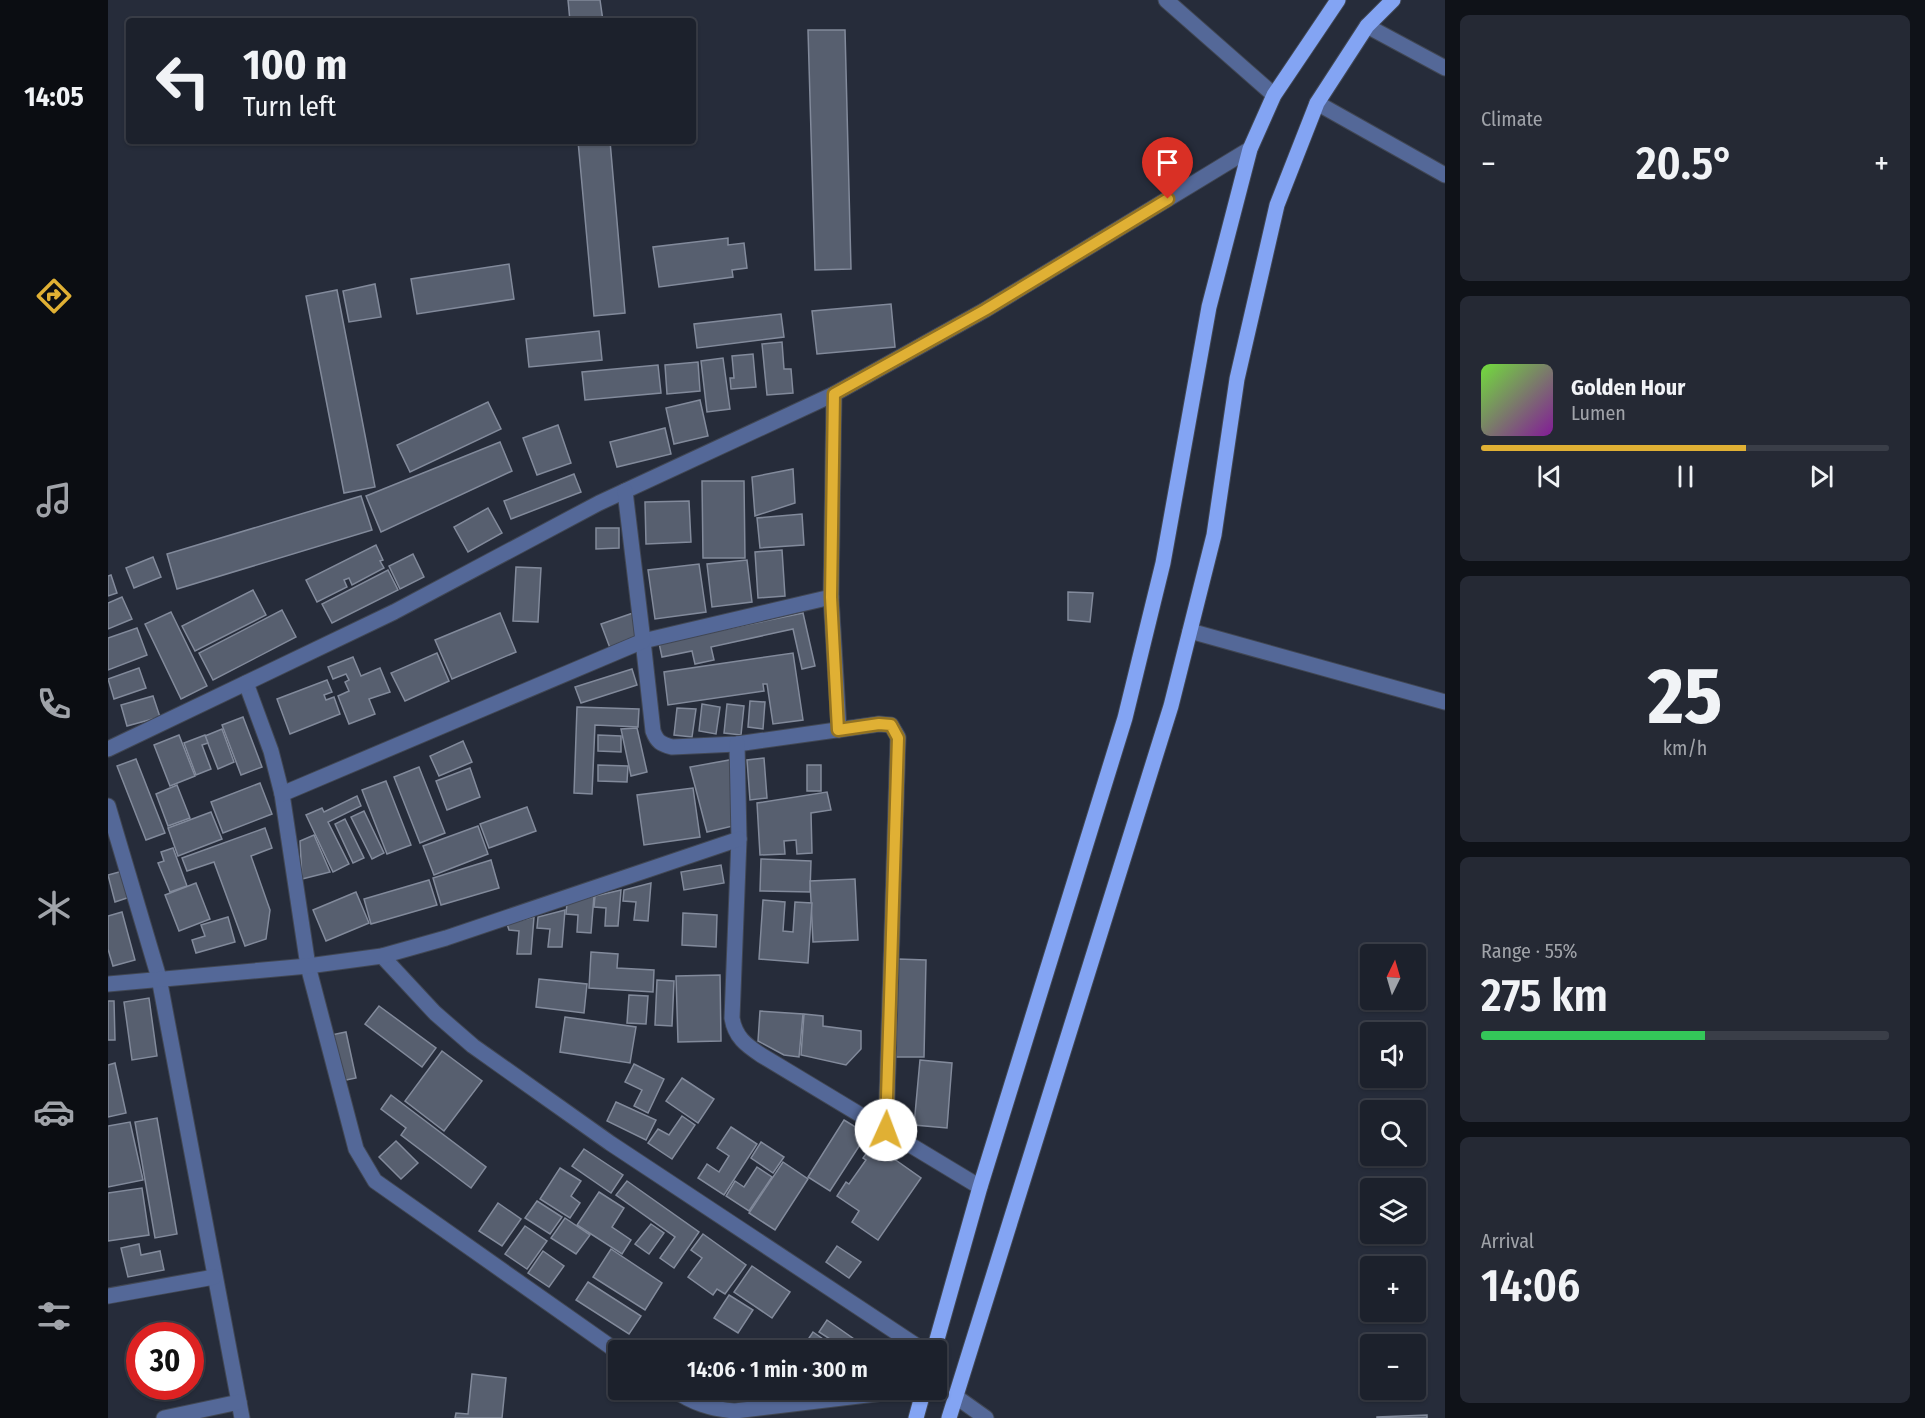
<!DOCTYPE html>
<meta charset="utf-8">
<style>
:root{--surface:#1c212c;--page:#252934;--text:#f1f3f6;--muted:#a0a3a9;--line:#3a3e48;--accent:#e0b034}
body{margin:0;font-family:"Fira Sans Condensed",sans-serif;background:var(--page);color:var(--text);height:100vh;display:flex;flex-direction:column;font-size:22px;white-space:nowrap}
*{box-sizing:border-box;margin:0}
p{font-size:20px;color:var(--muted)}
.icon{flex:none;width:33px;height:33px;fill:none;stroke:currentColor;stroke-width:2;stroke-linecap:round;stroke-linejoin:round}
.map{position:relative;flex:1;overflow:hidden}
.drawer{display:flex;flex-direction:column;gap:15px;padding:15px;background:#0f1218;width:480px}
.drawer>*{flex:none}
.top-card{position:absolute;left:18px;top:18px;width:570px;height:126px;border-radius:6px;box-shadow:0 2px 4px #0004,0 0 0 2px var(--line);background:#1c212c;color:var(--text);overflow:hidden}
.needle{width:39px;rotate:5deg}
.fabs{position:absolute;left:1252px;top:944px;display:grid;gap:12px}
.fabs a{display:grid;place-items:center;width:66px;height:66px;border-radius:6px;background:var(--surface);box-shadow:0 2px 4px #0004,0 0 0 2px var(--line);font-size:30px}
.speed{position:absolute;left:18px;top:1322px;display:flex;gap:12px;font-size:30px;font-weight:700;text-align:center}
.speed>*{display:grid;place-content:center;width:78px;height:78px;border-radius:50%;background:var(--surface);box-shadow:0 2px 4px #0004,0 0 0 2px var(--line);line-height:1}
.speed .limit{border:9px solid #d22;background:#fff;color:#111}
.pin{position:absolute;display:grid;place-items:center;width:51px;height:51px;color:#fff;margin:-62px -26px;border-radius:50% 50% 50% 0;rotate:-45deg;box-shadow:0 0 6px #0007}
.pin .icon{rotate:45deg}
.me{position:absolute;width:66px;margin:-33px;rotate:2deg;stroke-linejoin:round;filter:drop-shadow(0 0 4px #0008)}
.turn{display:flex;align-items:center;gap:21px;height:126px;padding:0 18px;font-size:27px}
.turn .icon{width:78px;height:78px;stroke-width:2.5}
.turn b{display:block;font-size:42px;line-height:51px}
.big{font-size:45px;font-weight:600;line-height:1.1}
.drawer .tile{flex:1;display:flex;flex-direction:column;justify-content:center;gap:9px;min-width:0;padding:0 21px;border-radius:9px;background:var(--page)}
.drawer .dial{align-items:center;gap:0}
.dial b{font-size:78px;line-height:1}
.song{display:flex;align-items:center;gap:18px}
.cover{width:72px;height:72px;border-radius:9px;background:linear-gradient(135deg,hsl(100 70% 55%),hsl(290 70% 35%))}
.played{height:6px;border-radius:3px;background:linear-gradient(90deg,var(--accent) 65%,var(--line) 65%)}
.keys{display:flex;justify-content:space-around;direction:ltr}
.heat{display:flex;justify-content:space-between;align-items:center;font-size:33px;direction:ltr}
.charge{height:9px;border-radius:4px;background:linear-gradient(90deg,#34c759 55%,var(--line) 0)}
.trip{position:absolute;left:500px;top:1340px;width:339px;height:60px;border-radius:6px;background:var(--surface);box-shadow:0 2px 4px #0004,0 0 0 2px var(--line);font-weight:600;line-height:60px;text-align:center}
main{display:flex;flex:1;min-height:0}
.dock{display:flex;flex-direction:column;width:108px;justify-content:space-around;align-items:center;background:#0b0d12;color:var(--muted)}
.dock .icon{width:42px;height:42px}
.dock .on{color:var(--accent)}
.dock b{font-size:27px;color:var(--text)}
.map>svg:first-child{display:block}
.building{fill:#575f6f;stroke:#828a9b;stroke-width:1.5}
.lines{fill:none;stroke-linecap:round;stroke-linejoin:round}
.minor-casing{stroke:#414754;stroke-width:17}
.major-casing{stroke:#414754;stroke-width:17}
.minor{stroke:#546898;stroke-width:15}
.major{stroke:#83a4f3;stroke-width:15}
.route-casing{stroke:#927222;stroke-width:15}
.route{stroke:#e0b034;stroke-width:10}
</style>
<main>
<nav class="dock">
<b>14:05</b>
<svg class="icon on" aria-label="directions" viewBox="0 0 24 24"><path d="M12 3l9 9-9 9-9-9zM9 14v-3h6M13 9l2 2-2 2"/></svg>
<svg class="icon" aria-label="music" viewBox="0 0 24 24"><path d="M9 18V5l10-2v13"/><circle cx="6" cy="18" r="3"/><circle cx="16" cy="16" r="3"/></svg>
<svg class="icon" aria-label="phone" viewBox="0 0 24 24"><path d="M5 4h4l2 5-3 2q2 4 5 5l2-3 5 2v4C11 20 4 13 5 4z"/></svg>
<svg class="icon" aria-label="climate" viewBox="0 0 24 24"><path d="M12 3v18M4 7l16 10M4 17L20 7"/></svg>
<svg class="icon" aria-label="car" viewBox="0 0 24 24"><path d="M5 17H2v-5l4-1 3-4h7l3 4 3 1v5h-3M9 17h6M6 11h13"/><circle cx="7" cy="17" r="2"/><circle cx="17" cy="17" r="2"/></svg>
<svg class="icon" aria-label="filters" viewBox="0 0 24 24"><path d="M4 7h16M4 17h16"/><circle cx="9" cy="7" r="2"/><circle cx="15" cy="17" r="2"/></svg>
</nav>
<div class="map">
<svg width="1337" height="1418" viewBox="0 0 1337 1418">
<rect width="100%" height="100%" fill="#262c3a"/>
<g class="building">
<path d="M460 0H492L495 21H462Z"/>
<path d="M700 30H737L743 269 707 270Z"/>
<path d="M470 141H502L517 313 486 316Z"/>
<path d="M620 238V245L636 243 639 268 624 270 625 277 551 287 545 247Z"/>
<path d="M401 264 406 299 309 314 303 279Z"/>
<path d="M267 284 273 317 241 322 235 291Z"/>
<path d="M229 290 267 487 236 493 198 296Z"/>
<path d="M783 304 787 347 709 354 704 311Z"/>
<path d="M673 314 676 337 589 348 586 324Z"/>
<path d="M491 331 494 360 421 367 418 339Z"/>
<path d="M674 342 676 369H683L685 393 659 395 654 344Z"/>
<path d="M645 354 648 387 623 389 622 378H626L624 356Z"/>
<path d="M615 358 622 409 599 412 593 361Z"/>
<path d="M590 362 592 391 559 394 557 365Z"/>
<path d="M550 365 553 393 477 400 474 372Z"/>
<path d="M592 400 600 436 566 444 558 408Z"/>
<path d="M380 402 393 429 302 472 289 445Z"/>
<path d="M450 425 463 463 429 475 415 438Z"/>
<path d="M557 428 563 454 509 467 502 442Z"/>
<path d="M392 442 404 471 273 532 258 496Z"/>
<path d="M685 469 687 503 647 516 644 477Z"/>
<path d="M466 474 473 492 403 519 396 501Z"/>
<path d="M594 481H636L637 558H595Z"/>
<path d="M253 496 264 530 69 589 59 554Z"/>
<path d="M581 501 583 542 538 544 537 502Z"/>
<path d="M380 508 394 533 360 552 346 527Z"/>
<path d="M694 514 696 545 652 548 649 518Z"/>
<path d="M488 528H511V548L488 549Z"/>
<path d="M268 545 275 560 272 561 276 568 244 585 241 578 236 580 239 587 209 602 198 580Z"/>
<path d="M674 550 677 596 650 598 647 552Z"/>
<path d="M305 554 316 577 292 589 281 566Z"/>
<path d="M45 557 53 577 26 588 18 568Z"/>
<path d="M639 560 644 602 604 607 599 564Z"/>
<path d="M591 564 598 612 547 619 540 570Z"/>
<path d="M408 567 433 568 430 622 405 621Z"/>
<path d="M280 570 290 590 224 623 214 604Z"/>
<path d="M3 575 9 593 0 596V576Z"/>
<path d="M145 590 158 615 87 651 74 626Z"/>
<path d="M960 592 985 593 982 622 960 620Z"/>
<path d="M14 597 24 619 0 629V603Z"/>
<path d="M174 610 188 637 105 680 91 653Z"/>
<path d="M63 612 99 686 73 699 37 624Z"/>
<path d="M392 613 408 652 344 679 327 640Z"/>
<path d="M525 613 533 637 502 648 493 624Z"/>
<path d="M695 613 707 666 694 669 685 629 603 647 606 660 587 664 584 651 554 657 551 643Z"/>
<path d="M29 628 39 655 0 670V638Z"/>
<path d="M329 653 341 681 297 701 283 673Z"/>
<path d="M685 653 695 720 665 724 659 684H655L656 691 560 705 556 672Z"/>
<path d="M245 657 253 676 272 668 282 692 261 699 267 714 241 724 230 696 241 691 237 682 241 680 238 674 225 679 220 667Z"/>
<path d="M31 668 38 688 6 699 0 679Z"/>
<path d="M524 669 529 685 473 703 467 687Z"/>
<path d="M219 680 224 692 216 695 218 700 226 697 232 714 182 734 169 699Z"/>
<path d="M45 696 52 717 19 726 13 705Z"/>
<path d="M642 701 657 702 655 729 640 727Z"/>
<path d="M594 704 612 707 608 734 591 731Z"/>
<path d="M619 704 636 706 633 735 616 733Z"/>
<path d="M469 707 531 709 530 727 487 725 484 794 466 793Z"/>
<path d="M569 708 588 709 584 737 566 735Z"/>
<path d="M135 717 154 767 133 775 114 725Z"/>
<path d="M529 728 539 772 523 776 513 729Z"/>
<path d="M114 729 126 762 110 769 97 736Z"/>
<path d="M71 735 87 776 62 786 46 745Z"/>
<path d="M97 735 100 743 94 745 103 769 88 775 76 743Z"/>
<path d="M490 735 513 736V752L490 751Z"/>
<path d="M355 741 364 762 331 776 322 756Z"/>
<path d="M656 758 659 798 642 800 639 760Z"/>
<path d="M28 759 57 833 38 840 9 766Z"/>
<path d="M627 759 625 826 599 832 582 767Z"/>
<path d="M490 765 520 766 519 782 490 781Z"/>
<rect x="699" y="765" width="14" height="26"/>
<path d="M311 767 337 833 312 843 286 777Z"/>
<path d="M362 768 372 797 339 810 328 781Z"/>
<path d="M278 781 303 845 279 854 254 790Z"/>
<path d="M152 783 164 814 115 833 103 802Z"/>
<path d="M69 785 82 818 60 826 48 794Z"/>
<path d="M585 788 592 837 536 845 529 795Z"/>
<path d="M719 792 723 810 703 813 704 853 689 854 688 840 676 841 677 854 652 855 649 803Z"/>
<path d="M249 796 253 806 220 822 241 864 225 872 198 815 214 808 216 812Z"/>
<path d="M419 807 428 831 381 848 372 824Z"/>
<path d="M256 811 276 853 264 859 243 817Z"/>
<path d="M103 812 114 839 70 856 60 828Z"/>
<path d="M237 819 256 858 245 863 227 824Z"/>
<path d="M370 826 380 854 326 875 315 846Z"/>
<path d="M157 828 164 848 143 856 162 910 158 939 137 946 106 862 79 871 74 858Z"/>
<path d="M206 835 222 872 194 879 192 841Z"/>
<path d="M65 848 79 886 62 892 50 863 56 861 53 852Z"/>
<path d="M653 859 703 861 702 892 652 891Z"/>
<path d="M383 860 391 888 333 905 325 878Z"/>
<path d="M613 865 616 883 576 890 573 872Z"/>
<path d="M15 871 22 897 7 902 0 875Z"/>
<path d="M747 879 750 940 705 942 702 881Z"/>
<path d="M321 880 329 905 263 924 256 899Z"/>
<path d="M88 883 102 919 71 931 57 895Z"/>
<path d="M543 883 540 921 526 920 528 902 515 901 516 890Z"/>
<path d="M513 890 510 926H497L498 908 486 907 487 896Z"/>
<path d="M248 892 261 923 218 941 205 910Z"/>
<path d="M486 896 483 933 469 932 470 915 458 914 459 903Z"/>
<path d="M655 900 677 902 675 931 685 932 687 902 704 903 700 963 651 959Z"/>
<path d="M457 910 454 947H440L442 929 429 928 430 917Z"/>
<path d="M14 912 27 960 5 966 0 949V916Z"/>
<path d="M575 913 609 915 608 947 574 945Z"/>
<path d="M120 917 127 942 88 953 84 940 97 936 93 925Z"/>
<path d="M426 917 423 954H409L411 931 401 930 399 924Z"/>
<path d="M483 952 510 954 509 968 546 970 545 992 481 988Z"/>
<path d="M790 959 818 960 816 1057H788Z"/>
<path d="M612 975 613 1041 570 1042 568 976Z"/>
<path d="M431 979 479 984 476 1013 428 1007Z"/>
<path d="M549 980 566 981 564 1026 547 1025Z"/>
<path d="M521 995 540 996 538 1024 519 1023Z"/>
<path d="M41 998 49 1056 24 1060 16 1002Z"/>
<path d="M0 1001H6L7 1040H0Z"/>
<path d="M271 1006 328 1048 314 1067 257 1024Z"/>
<path d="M652 1011 695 1014 691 1057 676 1055 650 1041Z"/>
<path d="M696 1014 715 1016V1026L753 1031V1049L738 1065 693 1055Z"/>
<path d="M457 1017 528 1027 522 1063 452 1052Z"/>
<path d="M238 1032 248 1078 233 1081 223 1035Z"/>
<path d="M334 1051 374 1081 336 1131 297 1101Z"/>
<path d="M812 1060 844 1063 839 1128 806 1125Z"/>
<path d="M7 1063 18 1113 0 1117V1065Z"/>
<path d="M526 1064 556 1079 540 1113 526 1106 534 1090 517 1082Z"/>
<path d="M574 1078 606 1099 590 1123 558 1101Z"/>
<path d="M283 1095 378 1167 363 1188 293 1135 298 1128 273 1109Z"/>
<path d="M508 1102 548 1120 538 1140 499 1121Z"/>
<path d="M574 1116 587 1125 564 1159 540 1143 550 1129 561 1135Z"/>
<path d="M49 1118 69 1234 47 1238 27 1122Z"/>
<path d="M736 1120 759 1134 722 1191 700 1177Z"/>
<path d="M22 1122 35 1180 0 1187V1126Z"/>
<path d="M623 1127 649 1144 616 1195 590 1178 599 1164 611 1172 621 1156 609 1148Z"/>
<path d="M288 1141 310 1163 293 1179 271 1157Z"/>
<path d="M653 1142 676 1157 665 1173 643 1158Z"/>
<path d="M765 1144 813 1178 770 1240 744 1222 751 1211 729 1196 738 1182 741 1184 758 1160 755 1158Z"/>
<path d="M476 1149 515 1175 503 1193 464 1166Z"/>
<path d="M675 1162 700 1179 667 1230 641 1213Z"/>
<path d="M649 1167 664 1177 641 1211 618 1196 627 1181 636 1187Z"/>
<path d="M452 1168 473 1181 463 1196 472 1203 462 1218 432 1199Z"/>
<path d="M519 1181 591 1232 566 1268 552 1258 567 1237 508 1195Z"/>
<path d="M34 1188 41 1235 0 1241V1193Z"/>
<path d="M491 1192 516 1208 504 1227 523 1240 514 1254 469 1225Z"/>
<path d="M429 1201 454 1217 442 1234 417 1218Z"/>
<path d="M390 1203 413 1219 394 1246 371 1231Z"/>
<path d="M457 1218 482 1235 468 1254 443 1238Z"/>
<path d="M543 1224 556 1233 541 1254 527 1244Z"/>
<path d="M417 1226 439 1241 419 1269 397 1254Z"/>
<path d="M595 1234 638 1265 617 1294 609 1289 605 1295 580 1277 594 1258 583 1250Z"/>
<path d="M31 1244 33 1255 52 1251 56 1270 20 1277 13 1248Z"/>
<path d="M729 1246 753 1262 741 1278 718 1262Z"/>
<path d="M503 1249 554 1283 537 1310 485 1277Z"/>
<path d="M435 1251 456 1266 441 1287 420 1273Z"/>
<path d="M644 1266 682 1292 664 1318 626 1292Z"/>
<path d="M480 1282 533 1316 521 1334 468 1300Z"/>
<path d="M621 1295 645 1310 630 1333 606 1318Z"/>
<path d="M719 1320 746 1339 739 1350 711 1332Z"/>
<path d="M705 1332 731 1350H693Z"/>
<path d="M364 1374 398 1378 394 1418H347L348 1413 360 1414Z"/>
<path d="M1319 1415V1418H1269V1417Z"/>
</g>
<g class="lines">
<g class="minor-casing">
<g id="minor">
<path d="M1058 0 1166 95"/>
<path d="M1259 26 1337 68"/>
<path d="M1209 103 1337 175"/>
<path d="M726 394 723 597 731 730"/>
<path d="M723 597 535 641 545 731C549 742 553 744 564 747L629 744 771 724 783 725 790 737 778 1130"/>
<path d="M1082 631 1337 702"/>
<path d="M138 683 163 751 174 794 200 966 248 1149 267 1181 510 1352"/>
<path d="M629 744 631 839 624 1018C627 1037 638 1045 653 1055L872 1187"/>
<path d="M0 749 286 612 491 503 726 394 877 310 1142 149"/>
<path d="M174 794 535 641 517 491"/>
<path d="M0 806 51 978 134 1418"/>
<path d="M274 956 327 1013 365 1046 502 1143 815 1350"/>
<path d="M0 984 200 966 274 956 338 938 631 839"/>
<path d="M0 1296 106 1277"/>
<path d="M564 1389C585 1403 602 1409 627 1411L809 1389"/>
<path d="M847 1396 878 1418"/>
<path d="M56 1418 131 1402"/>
</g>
</g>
<g class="major-casing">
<g id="major">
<path d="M826 1350 872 1187 1017 718 1055 563 1101 307 1142 149 1166 95 1230 0"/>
<path d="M808 1418 816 1389"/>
<path d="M841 1418 1063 706 1106 535 1129 379 1169 205 1209 103 1259 26 1285 0"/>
</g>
</g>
<use href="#minor" class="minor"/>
<use href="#major" class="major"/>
</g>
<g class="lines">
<g class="route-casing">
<path id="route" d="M778 1130 790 738 783 725 771 724 730 730 723 597 726 394 877 310 1060 199"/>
</g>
<use href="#route" class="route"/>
</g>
</svg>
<div class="fabs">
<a><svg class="needle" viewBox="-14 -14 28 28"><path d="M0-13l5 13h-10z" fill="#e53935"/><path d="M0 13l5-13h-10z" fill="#a0a3a9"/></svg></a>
<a><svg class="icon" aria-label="sound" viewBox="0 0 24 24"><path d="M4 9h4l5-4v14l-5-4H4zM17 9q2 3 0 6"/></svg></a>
<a><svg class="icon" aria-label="search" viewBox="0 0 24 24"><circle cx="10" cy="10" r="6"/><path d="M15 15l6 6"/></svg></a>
<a><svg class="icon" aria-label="layers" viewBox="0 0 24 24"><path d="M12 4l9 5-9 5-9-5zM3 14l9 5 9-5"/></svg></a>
<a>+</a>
<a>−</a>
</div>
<div class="speed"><div class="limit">30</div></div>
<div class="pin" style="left:1060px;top:199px;background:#d93025"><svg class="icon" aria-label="arrive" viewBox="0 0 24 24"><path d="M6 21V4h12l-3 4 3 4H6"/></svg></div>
<svg class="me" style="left:778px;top:1130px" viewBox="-20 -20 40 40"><circle r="19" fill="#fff"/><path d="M0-13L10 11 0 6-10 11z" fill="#e0b034"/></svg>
<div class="trip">14:06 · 1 min · 300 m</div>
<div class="top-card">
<div class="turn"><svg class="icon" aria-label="left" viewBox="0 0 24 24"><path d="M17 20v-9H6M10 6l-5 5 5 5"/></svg><div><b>100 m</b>Turn left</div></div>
</div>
</div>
<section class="drawer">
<div class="tile"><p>Climate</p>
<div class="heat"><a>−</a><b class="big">20.5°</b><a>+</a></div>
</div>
<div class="tile">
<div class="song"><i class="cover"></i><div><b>Golden Hour</b><p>Lumen</p></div></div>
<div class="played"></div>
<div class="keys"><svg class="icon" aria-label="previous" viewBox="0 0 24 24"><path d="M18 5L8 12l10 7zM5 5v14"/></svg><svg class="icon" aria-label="pause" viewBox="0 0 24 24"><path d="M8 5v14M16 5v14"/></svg><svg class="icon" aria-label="next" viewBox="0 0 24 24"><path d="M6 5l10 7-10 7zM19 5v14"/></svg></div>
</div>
<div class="tile dial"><b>25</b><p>km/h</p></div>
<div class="tile"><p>Range · 55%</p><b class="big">275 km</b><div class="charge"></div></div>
<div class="tile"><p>Arrival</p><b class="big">14:06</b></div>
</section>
</main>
